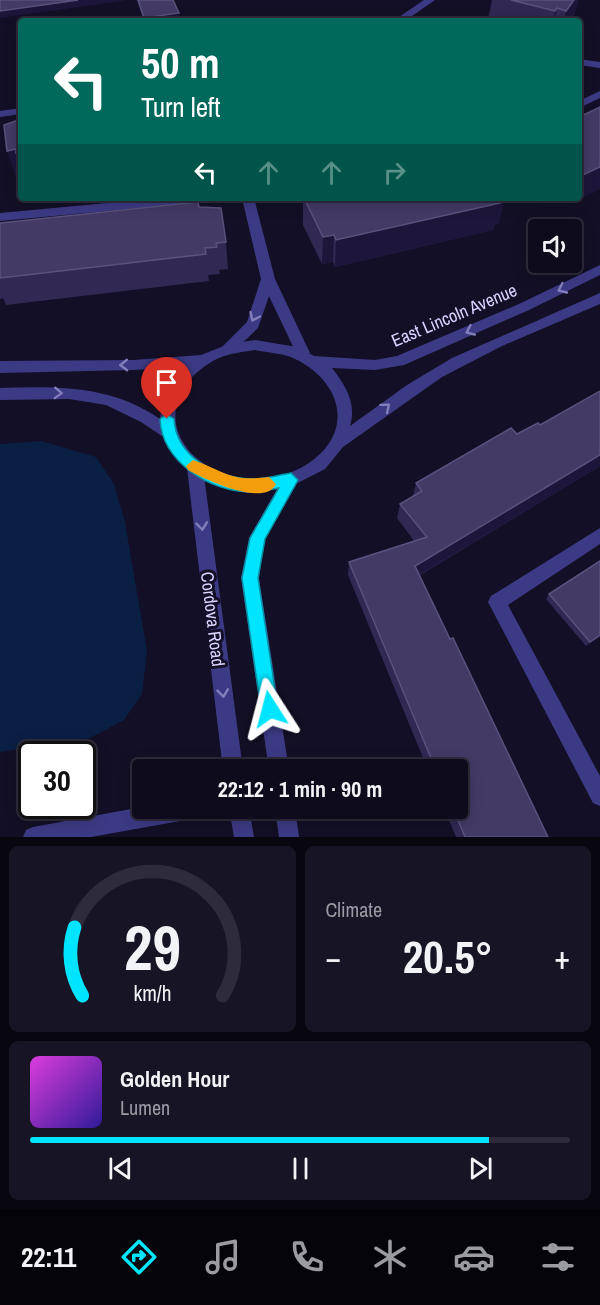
<!DOCTYPE html>
<meta charset="utf-8">
<style>
:root{--surface:#0e0b1c;--page:#171425;--text:#f1f3f6;--muted:#9b9ba3;--line:#2e2b3b;--accent:#00e5ff}
body{margin:0;font-family:"Archivo Narrow",sans-serif;background:var(--page);color:var(--text);height:100vh;display:flex;flex-direction:column;font-size:22px;white-space:nowrap}
*{box-sizing:border-box;margin:0}
p{font-size:20px;color:var(--muted)}
.icon{flex:none;width:33px;height:33px;fill:none;stroke:currentColor;stroke-width:2;stroke-linecap:round;stroke-linejoin:round}
.map{position:relative;height:837px;overflow:hidden}
.drawer{display:flex;flex-direction:column;gap:9px;padding:9px;background:#08060f;flex:1}
.drawer>*{flex:none}
.top-card{position:absolute;left:18px;top:18px;width:564px;height:183px;border-radius:6px;box-shadow:0 3px 15px #0003,0 0 0 2px var(--line);background:#00695c;color:#fff;overflow:hidden}
.fabs{position:absolute;left:528px;top:219px;display:grid;gap:12px}
.fabs a{display:grid;place-items:center;width:54px;height:54px;border-radius:6px;background:var(--surface);box-shadow:0 3px 15px #0003,0 0 0 2px var(--line);font-size:30px}
.speed{position:absolute;left:18px;top:741px;display:flex;gap:12px;font-size:30px;font-weight:700;text-align:center}
.speed>*{display:grid;place-content:center;width:78px;height:78px;border-radius:50%;background:var(--surface);box-shadow:0 3px 15px #0003,0 0 0 2px var(--line);line-height:1}
.speed .limit{border:3px solid #111;border-radius:9px;background:#fff;color:#111}
.pin{position:absolute;display:grid;place-items:center;width:51px;height:51px;color:#fff;margin:-62px -26px;border-radius:50% 50% 50% 0;rotate:-45deg;box-shadow:0 0 6px #0007}
.pin .icon{rotate:45deg}
.me{position:absolute;width:66px;margin:-33px;rotate:351deg;stroke-linejoin:round;filter:drop-shadow(0 0 4px #0008)}
.turn{display:flex;align-items:center;gap:21px;height:126px;padding:0 24px;font-size:27px}
.turn .icon{width:78px;height:78px;stroke-width:2.5}
.turn b{display:block;font-size:42px;line-height:51px}
.lanes{display:flex;align-items:center;height:57px;padding:0 24px;background:#0003;justify-content:center;gap:30px;direction:ltr}
.lanes .off{opacity:.35}
.big{font-size:45px;font-weight:700;line-height:1.1}
.drawer .widget{flex:1;display:flex;flex-direction:column;justify-content:center;gap:9px;min-width:0;padding:0 21px;border-radius:9px;background:var(--page)}
.drawer .dial{align-items:center;gap:0}
.dial svg{height:156px;overflow:visible;fill:none;stroke:var(--line);stroke-width:7;stroke-linecap:round;text-anchor:middle}
.dial text{fill:var(--text);stroke:none}
.song{display:flex;align-items:center;gap:18px}
.cover{width:72px;height:72px;border-radius:9px;background:linear-gradient(135deg,hsl(300 70% 55%),hsl(250 70% 35%))}
.played{height:6px;border-radius:3px;background:linear-gradient(90deg,var(--accent) 85%,var(--line) 85%)}
.keys{display:flex;justify-content:space-around;direction:ltr}
.heat{display:flex;justify-content:space-between;align-items:center;font-size:33px;direction:ltr}
.drawer .tiles{flex:1;display:grid;gap:9px;grid-template-columns:1fr 1fr}
.widget:last-child{grid-column:span 2}
.trip{position:absolute;left:132px;top:759px;width:336px;height:60px;border-radius:6px;background:var(--surface);box-shadow:0 3px 15px #0003,0 0 0 2px var(--line);font-weight:700;line-height:60px;text-align:center}
.tab-bar{display:flex;height:96px;justify-content:space-around;align-items:center;background:#06040b;color:var(--muted)}
.tab-bar .icon{width:42px;height:42px}
.tab-bar .current{color:var(--accent)}
.tab-bar b{font-size:27px;color:var(--text)}
.map>svg:first-child{display:block}
.water{fill:#0a1f44}
.lines{fill:none;stroke-linecap:round;stroke-linejoin:round}
.service{fill:#3d3a85;fill-rule:evenodd}
.minor{fill:#3d3a85;fill-rule:evenodd}
.tertiary{fill:#3d3a85;fill-rule:evenodd}
.wall{fill:#312854}
.shaded-wall{fill:#1d163a}
.building{fill:#433a66;stroke:#5a527e;stroke-width:1.5}
.oneway{stroke:#837fbc}
.route{fill:#00e5ff;stroke:#0095a6;stroke-width:1.5}
.slow{fill:#f59e0b}
.labels{text-anchor:middle;dominant-baseline:central;stroke-width:6;stroke-linejoin:round;paint-order:stroke}
.street-label{font-size:18px;fill:#d9d4ff;stroke:#130f26}
</style>
<div class="map">
<svg width="600" height="837" viewBox="0 0 600 837">
<rect width="100%" height="100%" fill="#130f26"/>
<path class="water" d="M41 441 96 457 114 484 125 522 147 651 142 694 124 720 90 738 0 752V444Z"/>
<g class="lines">
<g class="service">
<path d="M579 59 600 62V68L579 65Z"/>
<path d="M600 91V98L579 108V101Z"/>
<path d="M161 198H209L203 202 0 221V213Z"/>
</g>
<g class="minor">
<path d="M424 0H435L405 21H393Z"/>
<path d="M21 108V114L0 117V111Z"/>
<path d="M242 198H254L275 279 310 353 308 357H298L269 296 258 328 233 352H223L221 348 247 322 261 279Z"/>
<path d="M195 461 201 463 203 468 243 770H223L187 468 189 463Z"/>
<path d="M291 473 297 475 299 480 265 539 259 578 289 770H269L241 578 249 538 285 475Z"/>
<path d="M600 528V544L508 605 600 776V806L593 803 488 602 491 596Z"/>
<path d="M142 807 207 808 204 815 197 818 91 837H23L26 830 33 827Z"/>
<path d="M229 808H249L254 837H234Z"/>
<path d="M275 808H295L299 837H279Z"/>
</g>
<path class="tertiary" d="M600 265V275L529 310 404 365 375 370 332 368C345 385 357 403 350 426L407 385 452 358 600 293V304L502 346 442 377 343 447 325 469 290 487 251 493 234 491 213 484 185 467 173 454 165 438 141 422 106 405 69 399 0 400V388C57 386 111 385 160 419 162 399 170 381 185 367L133 370 0 373V361L133 360 201 355 229 344 255 340 297 347 314 356 375 360 397 356 519 304ZM255 350C268 353 284 353 295 359 338 379 356 427 313 460 278 487 222 485 191 453 159 418 180 376 219 358 231 353 243 352 255 350Z"/>
</g>
<g class="wall">
<path d="M137 0H173L179 19 170 21H144Z"/>
<path d="M492 0H578L574 16 570 21H492V19L488 18Z"/>
<path d="M579 117 600 189 573 202 568 198H579Z"/>
<path d="M303 198 499 223 495 224 493 230 335 267 333 262 322 264 303 225Z"/>
<path d="M199 207 226 242 228 269 219 270 220 274 208 275 209 281 6 305 3 298 0 299V223Z"/>
<path d="M600 391V466L420 575 450 639 548 837H456L444 808H458V770H428L348 575 349 562 414 541 397 518 400 504 413 496 416 483 517 434 540 425Z"/>
<path d="M600 561V637L586 646 546 599 549 594Z"/>
</g>
<g class="shaded-wall">
<path d="M78 0H128L0 18V11Z"/>
<path d="M574 0H578L574 16 570 21H564L566 11Z"/>
<path d="M557 8 554 21H553L555 11Z"/>
<path d="M179 13V19L170 21H145L144 18Z"/>
<path d="M16 149 21 152V177L16 178 7 151Z"/>
<path d="M600 167V189L573 202 575 198H579V185L583 175Z"/>
<path d="M496 198H505L499 223 495 224 493 230 335 267 336 240Z"/>
<path d="M551 198H566L550 201Z"/>
<path d="M334 235 333 262 322 264 323 237Z"/>
<path d="M600 455V466L412 579 415 566Z"/>
<path d="M600 635V637L586 646 590 642Z"/>
</g>
<g class="building">
<path d="M0 0H78L0 11Z"/>
<path d="M138 0H173L179 13 144 18Z"/>
<path d="M511 0H574L566 11 557 8 555 11Z"/>
<path d="M600 107V167L583 175 579 172V117Z"/>
<path d="M21 119V152L16 153V149L7 151 4 125Z"/>
<path d="M304 198H497L500 203 336 240 334 235 323 237Z"/>
<path d="M198 202 199 207 221 208 226 242 216 243 217 247 205 248 206 254 0 278V223Z"/>
<path d="M600 391V455L415 566 450 639 453 638 548 837H465L453 808H458V770H436L349 562 427 537 400 504 422 491 416 483 511 428 517 434 538 423 540 425Z"/>
<path d="M600 561V635L590 642 549 594Z"/>
</g>
<defs><path id="oneway-chevron" d="M-2-3.5L2.5 0L-2 3.5" fill="none" stroke-width="1.6" stroke-linecap="round" stroke-linejoin="round" transform="scale(1.5)"/></defs>
<g class="oneway">
<use href="#oneway-chevron" transform="translate(562 289) rotate(155)"/>
<use href="#oneway-chevron" transform="translate(254 317) rotate(115)"/>
<use href="#oneway-chevron" transform="translate(470 331) rotate(156)"/>
<use href="#oneway-chevron" transform="translate(124 365) rotate(179)"/>
<use href="#oneway-chevron" transform="translate(58 393) rotate(2)"/>
<use href="#oneway-chevron" transform="translate(386 407) rotate(-40)"/>
<use href="#oneway-chevron" transform="translate(202 526) rotate(83)"/>
<use href="#oneway-chevron" transform="translate(223 693) rotate(83)"/>
</g>
<path class="route" d="M167 414 174 419C176 456 214 477 249 479 262 480 278 475 291 473L298 480 265 539 258 578 278 709 276 715 270 717 264 715 261 709 242 578 250 538 279 488C270 489 260 492 251 492 210 492 162 462 160 419Z"/>
<path class="slow" d="M193 460C226 472 230 482 269 477L276 484C265 508 204 479 188 470L186 466Z"/>
<g class="labels">
<g class="street-label">
<text transform="translate(454 315) rotate(-23)">East Lincoln Avenue</text>
<text transform="translate(213 619) rotate(83)">Cordova Road</text>
</g>
</g>
</svg>
<div class="fabs">
<a><svg class="icon" aria-label="sound" viewBox="0 0 24 24"><path d="M4 9h4l5-4v14l-5-4H4zM17 9q2 3 0 6"/></svg></a>
</div>
<div class="speed"><div class="limit">30</div></div>
<div class="pin" style="left:167px;top:419px;background:#d93025"><svg class="icon" aria-label="arrive" viewBox="0 0 24 24"><path d="M6 21V4h12l-3 4 3 4H6"/></svg></div>
<svg class="me" style="left:270px;top:709px" viewBox="-20 -20 40 40"><path d="M0-17L14 15 0 8-14 15z" fill="#00e5ff" stroke="#fff" stroke-width="4"/></svg>
<div class="trip">22:12 · 1 min · 90 m</div>
<div class="top-card">
<div class="turn"><svg class="icon" aria-label="left" viewBox="0 0 24 24"><path d="M17 20v-9H6M10 6l-5 5 5 5"/></svg><div><b>50 m</b>Turn left</div></div>
<div class="lanes"><svg class="icon" aria-label="left" viewBox="0 0 24 24"><path d="M17 20v-9H6M10 6l-5 5 5 5"/></svg><svg class="icon off" aria-label="ahead" viewBox="0 0 24 24"><path d="M12 20V5M6 11l6-6 6 6"/></svg><svg class="icon off" aria-label="ahead" viewBox="0 0 24 24"><path d="M12 20V5M6 11l6-6 6 6"/></svg><svg class="icon off" aria-label="right" viewBox="0 0 24 24"><path d="M7 20v-9h11M14 6l5 5-5 5"/></svg></div>
</div>
</div>
<section class="drawer">
<div class="tiles">
<div class="widget dial"><svg viewBox="0 0 100 80">
<path d="M14 69A42 42 0 1 1 86 69"/>
<path d="M14 69A42 42 0 0 1 10 34" stroke="#00e5ff"/>
<text x="50" y="56" font-size="32" font-weight="700">29</text>
<text x="50" y="72" font-size="11">km/h</text>
</svg></div>
<div class="widget"><p>Climate</p>
<div class="heat"><a>−</a><b class="big">20.5°</b><a>+</a></div>
</div>
<div class="widget">
<div class="song"><i class="cover"></i><div><b>Golden Hour</b><p>Lumen</p></div></div>
<div class="played"></div>
<div class="keys"><svg class="icon" aria-label="previous" viewBox="0 0 24 24"><path d="M18 5L8 12l10 7zM5 5v14"/></svg><svg class="icon" aria-label="pause" viewBox="0 0 24 24"><path d="M8 5v14M16 5v14"/></svg><svg class="icon" aria-label="next" viewBox="0 0 24 24"><path d="M6 5l10 7-10 7zM19 5v14"/></svg></div>
</div>
</div>
</section>
<nav class="tab-bar">
<b>22:11</b>
<svg class="icon current" aria-label="directions" viewBox="0 0 24 24"><path d="M12 3l9 9-9 9-9-9zM9 14v-3h6M13 9l2 2-2 2"/></svg>
<svg class="icon" aria-label="music" viewBox="0 0 24 24"><path d="M9 18V5l10-2v13"/><circle cx="6" cy="18" r="3"/><circle cx="16" cy="16" r="3"/></svg>
<svg class="icon" aria-label="phone" viewBox="0 0 24 24"><path d="M5 4h4l2 5-3 2q2 4 5 5l2-3 5 2v4C11 20 4 13 5 4z"/></svg>
<svg class="icon" aria-label="climate" viewBox="0 0 24 24"><path d="M12 3v18M4 7l16 10M4 17L20 7"/></svg>
<svg class="icon" aria-label="car" viewBox="0 0 24 24"><path d="M5 17H2v-5l4-1 3-4h7l3 4 3 1v5h-3M9 17h6M6 11h13"/><circle cx="7" cy="17" r="2"/><circle cx="17" cy="17" r="2"/></svg>
<svg class="icon" aria-label="filters" viewBox="0 0 24 24"><path d="M4 7h16M4 17h16"/><circle cx="9" cy="7" r="2"/><circle cx="15" cy="17" r="2"/></svg>
</nav>
